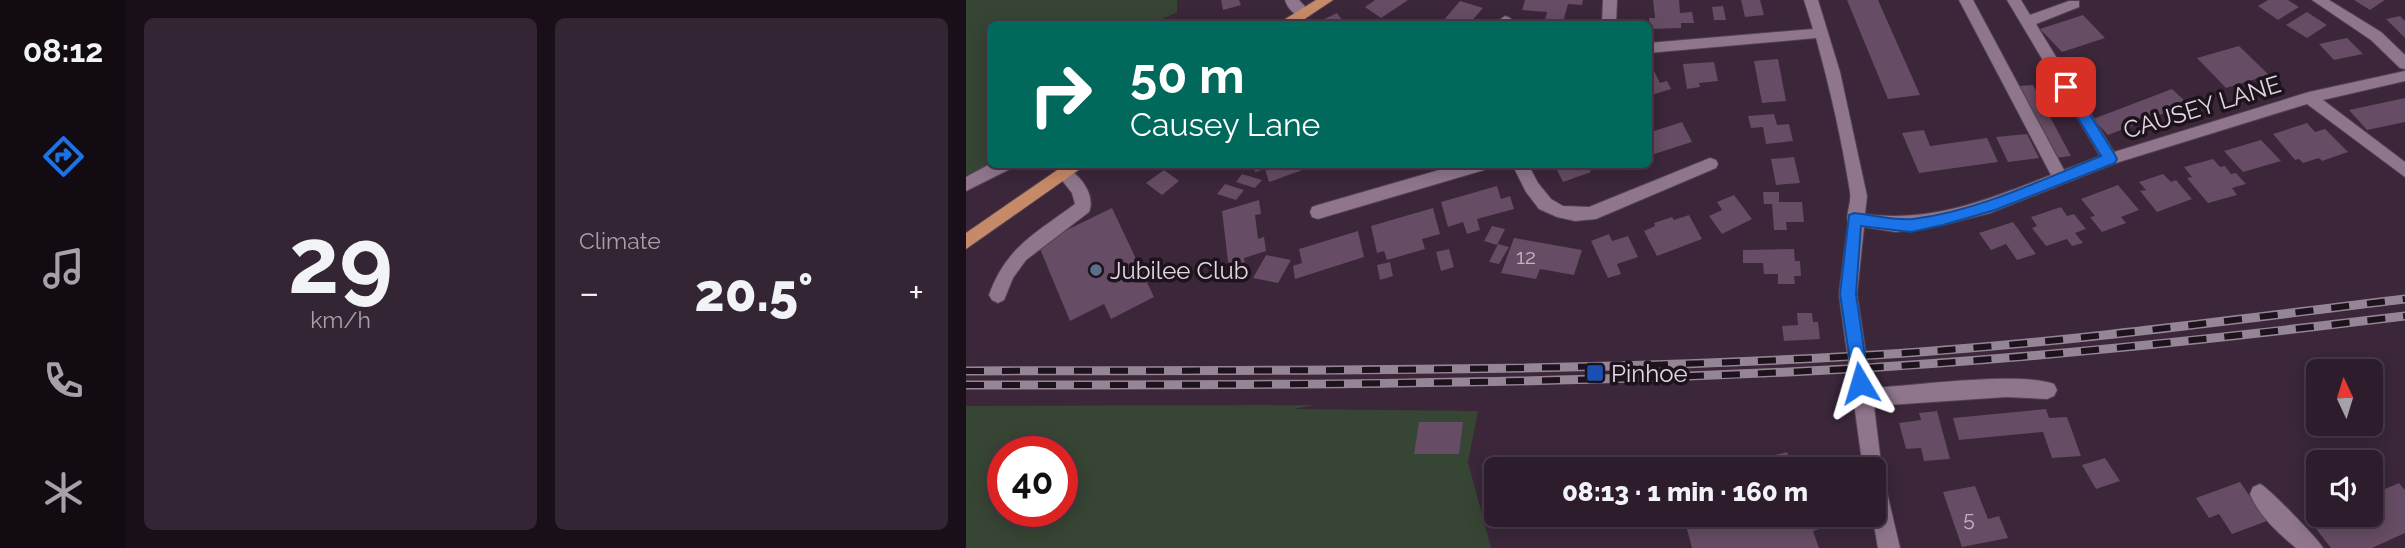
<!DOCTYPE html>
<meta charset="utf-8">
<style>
:root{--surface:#2c1c2c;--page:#342534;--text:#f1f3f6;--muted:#a6a1a9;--line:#483a48;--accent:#1a73e8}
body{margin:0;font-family:Raleway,sans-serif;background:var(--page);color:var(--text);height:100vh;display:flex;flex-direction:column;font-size:26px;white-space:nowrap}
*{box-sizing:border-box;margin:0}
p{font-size:23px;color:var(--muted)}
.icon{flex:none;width:38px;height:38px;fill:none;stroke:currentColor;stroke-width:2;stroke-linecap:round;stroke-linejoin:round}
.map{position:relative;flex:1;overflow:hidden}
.drawer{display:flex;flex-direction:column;gap:18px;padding:18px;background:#180f18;width:840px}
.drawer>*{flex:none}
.guide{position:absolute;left:21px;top:21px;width:665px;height:147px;border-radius:10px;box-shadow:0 4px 18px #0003,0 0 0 2px var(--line);background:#00695c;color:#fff;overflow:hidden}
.needle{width:46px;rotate:356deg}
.fabs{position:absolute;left:1340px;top:359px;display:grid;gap:14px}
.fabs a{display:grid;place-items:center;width:77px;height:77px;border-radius:10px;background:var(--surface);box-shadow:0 4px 18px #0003,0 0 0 2px var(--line);font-size:35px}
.speed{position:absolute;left:21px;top:436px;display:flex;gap:14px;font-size:35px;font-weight:700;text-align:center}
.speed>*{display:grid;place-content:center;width:91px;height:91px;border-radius:50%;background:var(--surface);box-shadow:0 4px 18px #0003,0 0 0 2px var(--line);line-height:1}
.speed .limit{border:10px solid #d22;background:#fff;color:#111}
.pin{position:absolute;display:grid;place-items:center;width:60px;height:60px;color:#fff;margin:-30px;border-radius:14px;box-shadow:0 4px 10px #0006}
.me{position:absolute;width:77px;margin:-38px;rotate:353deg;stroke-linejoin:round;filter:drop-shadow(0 0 5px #0008)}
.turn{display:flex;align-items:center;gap:24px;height:147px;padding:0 28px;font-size:32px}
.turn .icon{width:91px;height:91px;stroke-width:2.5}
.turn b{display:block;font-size:49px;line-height:60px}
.big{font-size:52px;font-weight:800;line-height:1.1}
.drawer .tile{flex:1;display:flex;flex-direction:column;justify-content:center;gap:10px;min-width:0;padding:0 24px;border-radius:10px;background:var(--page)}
.drawer .dial{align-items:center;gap:0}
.dial b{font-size:91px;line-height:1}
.heat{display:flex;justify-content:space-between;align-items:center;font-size:38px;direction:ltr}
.drawer .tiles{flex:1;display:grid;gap:18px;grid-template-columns:repeat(2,1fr)}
.trip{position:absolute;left:518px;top:457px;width:402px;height:70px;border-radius:10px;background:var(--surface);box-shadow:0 4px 18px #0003,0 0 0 2px var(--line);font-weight:800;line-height:70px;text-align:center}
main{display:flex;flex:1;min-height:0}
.dock{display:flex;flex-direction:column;width:126px;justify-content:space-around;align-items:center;background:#120b12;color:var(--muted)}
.dock .icon{width:49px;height:49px}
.dock .active{color:var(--accent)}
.dock b{font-size:32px;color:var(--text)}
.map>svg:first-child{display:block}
.green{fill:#374534;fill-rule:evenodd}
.building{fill:#664c64}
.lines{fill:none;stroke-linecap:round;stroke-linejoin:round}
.minor-casing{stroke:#534253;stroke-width:2}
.major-casing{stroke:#534253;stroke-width:2}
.minor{fill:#8f768d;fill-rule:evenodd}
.major{fill:#c68a68;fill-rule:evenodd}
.rail-casing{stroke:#968594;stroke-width:9}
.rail{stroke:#1c131c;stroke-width:6;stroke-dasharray:18;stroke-linecap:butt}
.route{fill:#1a73e8;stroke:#114b97;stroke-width:2}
.service-dot{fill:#5c6f8a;stroke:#1c131c;stroke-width:2.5}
.transit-dot{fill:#1a4fb4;stroke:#1c131c;stroke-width:2.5}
.labels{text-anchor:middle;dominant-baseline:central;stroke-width:7;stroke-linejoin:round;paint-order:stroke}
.number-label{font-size:21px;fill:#c4b3c2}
.street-label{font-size:24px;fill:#e3d5e1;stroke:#1c131c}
.poi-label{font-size:24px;fill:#e3d5e1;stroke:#1c131c;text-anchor:start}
</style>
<main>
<nav class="dock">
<b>08:12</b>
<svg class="icon active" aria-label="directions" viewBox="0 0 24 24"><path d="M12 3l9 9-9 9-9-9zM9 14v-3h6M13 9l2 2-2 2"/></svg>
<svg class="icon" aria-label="music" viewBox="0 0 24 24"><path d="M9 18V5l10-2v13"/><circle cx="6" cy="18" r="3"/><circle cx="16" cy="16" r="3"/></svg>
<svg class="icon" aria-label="phone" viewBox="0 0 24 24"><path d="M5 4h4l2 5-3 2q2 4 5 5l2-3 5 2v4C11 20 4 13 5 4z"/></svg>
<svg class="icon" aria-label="climate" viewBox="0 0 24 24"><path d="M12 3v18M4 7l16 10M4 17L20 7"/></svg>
</nav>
<section class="drawer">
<div class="tiles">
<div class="tile dial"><b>29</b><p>km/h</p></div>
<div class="tile"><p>Climate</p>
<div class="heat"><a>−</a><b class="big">20.5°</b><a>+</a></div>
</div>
</div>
</section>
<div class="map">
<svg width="1439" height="548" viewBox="0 0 1439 548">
<rect width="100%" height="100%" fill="#3b263a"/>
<g class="green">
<path d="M0 0H211V12L186 24H24V164L0 182Z"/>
<path d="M349 405 328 409 512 411 502 462 525 548H0V406ZM37 452H96V511H37Z"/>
</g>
<g class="building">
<path d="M255 0H273L275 5 257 10Z"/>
<path d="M409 0H442L415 18 399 7Z"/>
<path d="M559 0H617L616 5 602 4 597 22 579 20 581 12 556 10Z"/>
<path d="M687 0H713L714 13 726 12 728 23H715V28L684 29 683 18H689Z"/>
<path d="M775 0H794L798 15 779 17Z"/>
<path d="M881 0H912L954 95 922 99Z"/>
<path d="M1302 0H1322L1333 7 1312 20 1292 6Z"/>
<path d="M1388 0H1419L1404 10Z"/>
<path d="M494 1 517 8 503 24H478L480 22 477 21Z"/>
<path d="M757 6 760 20H748L746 7Z"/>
<path d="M1341 12 1361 25 1341 38 1320 25Z"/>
<path d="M371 13 379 24H345L354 21Z"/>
<path d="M1117 15 1139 38 1096 52 1074 29Z"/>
<path d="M1434 16 1439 21V38L1420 19Z"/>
<path d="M1381 38 1397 54 1368 60 1353 44Z"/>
<path d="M1273 46 1303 75 1260 88 1231 58Z"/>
<path d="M812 59 820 101 796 103 788 61Z"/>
<path d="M748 62 752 81 733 83 734 87 721 89 717 64Z"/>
<path d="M687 69 694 83 701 81 705 89 682 96V71Z"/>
<path d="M1067 85 1105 156 1089 158 1052 86Z"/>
<path d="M1206 89 1222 104 1142 135 1127 119Z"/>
<path d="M1439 98V122L1401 130 1383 110Z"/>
<path d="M808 114 811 125 823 124 827 141 800 144 797 127 785 128 782 116Z"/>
<path d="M716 122 726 142 685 155 688 161 682 163V133Z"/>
<path d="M1341 123 1349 132 1359 129 1382 152 1356 161 1353 158 1337 163 1333 159 1329 160 1307 134Z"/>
<path d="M958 130 964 146 1021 138 1032 162 953 173 936 133Z"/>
<path d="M1061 134 1073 158 1042 162 1030 137Z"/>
<path d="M1295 140 1315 161 1277 172 1258 151Z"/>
<path d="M828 157 834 183 810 185 805 159Z"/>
<path d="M1247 159 1254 167 1259 166 1265 174 1270 173 1280 184 1266 188 1271 195 1242 203 1221 178 1226 177 1218 167Z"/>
<path d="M287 164H350V165L303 182 299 169 289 172Z"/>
<path d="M588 164H621L625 172 597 182Z"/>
<path d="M198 170 213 181 196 195 180 183Z"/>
<path d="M276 174 296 180 289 188 270 182Z"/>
<path d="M1197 174 1205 182 1210 180 1226 199 1191 212 1174 191 1180 190 1173 182Z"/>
<path d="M259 184 278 190 270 200 251 194Z"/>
<path d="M1152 185 1173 210 1155 217 1160 223 1136 232 1124 217 1129 216 1115 199Z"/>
<path d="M531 186 535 199 544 196 548 209 511 219 514 230 501 234 497 222 482 227 475 202Z"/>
<path d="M797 192H813V202H836L838 222H820L821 230H808L806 204H798Z"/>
<path d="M768 195 786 219 756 234 743 216 756 210 751 202Z"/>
<path d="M293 200 295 214 289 215 292 239 298 237 300 251 278 258 279 265 263 270 256 211Z"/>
<path d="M1095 207 1101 216 1108 214 1120 229 1109 233 1117 243 1106 246 1101 239 1080 246 1066 228 1071 226 1065 217Z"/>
<path d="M146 208 188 297 145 319 138 304 104 321 72 244Z"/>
<path d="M467 208 474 234 456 239 459 249 421 260 418 251 411 253 405 226Z"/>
<path d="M723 215 736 239 691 256 678 231 689 226 688 223 706 217 708 220Z"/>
<path d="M1047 222 1070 254 1051 260 1040 244 1025 250 1013 233Z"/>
<path d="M526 226 539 229 531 245 518 241Z"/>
<path d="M392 231 398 257 329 279 327 266 336 263 333 249Z"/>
<path d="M643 234 646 241 662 236 672 257 651 264 655 274 642 278 625 241Z"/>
<path d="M548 238 616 250 608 275 574 269 570 279 535 273Z"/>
<path d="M532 244 543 247 533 264 523 262Z"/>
<path d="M483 249 488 267 475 271 470 252Z"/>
<path d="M828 249 829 261H834L835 276H828L829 284H812V274H798L797 263H777V250Z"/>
<path d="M300 255 325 260 312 283 287 278Z"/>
<path d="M424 262 427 276 414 280 411 265Z"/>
<path d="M831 313H846L847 322H852L854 339 818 341 816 326 832 325Z"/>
<path d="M1080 409 1083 418 1101 417 1115 456 1086 458 1077 432 993 440 987 418Z"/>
<path d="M971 411 984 459 958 461 955 448 940 449 933 423 955 420 953 413Z"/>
<path d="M453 422H497L493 454H448Z"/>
<path d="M821 452 827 469H762L761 468Z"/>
<path d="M1139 458 1154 481 1130 489 1116 465Z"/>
<path d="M1274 482 1301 521 1266 534 1253 514 1243 518 1230 498Z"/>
<path d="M1433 483 1439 490V533L1406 548H1365L1344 521 1357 514H1405V495Z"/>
<path d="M1009 486 1022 519 1033 516 1042 538 996 547 977 492Z"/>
<path d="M717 514H855L860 527 847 531 853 548H726Z"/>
</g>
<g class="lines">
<g class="minor-casing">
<g id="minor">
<path d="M319 0H333L345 13 343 16C332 20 322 10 319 0Z"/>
<path d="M637 0H651L650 24H636Z"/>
<path d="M838 0H852L874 72 901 196 899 214C965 223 1024 199 1085 175L993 0H1007L1098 170 1134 156 1041 0H1055L1064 15 1103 1H1113V7L1070 24 1148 152 1343 92 1439 71V81L1357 100 1439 162V177L1341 104 1150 163 1024 213 977 225 930 232 898 227 891 294 905 388C946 386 1054 371 1088 384L1091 390 1088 396 1081 399 1040 397 908 406 916 471 934 548H912L906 514H908V469H897L873 294 882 223C879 214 886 203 884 192 876 141 864 88 850 38L682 53V43L847 29Z"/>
<path d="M1346 0H1363L1415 32 1439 55V69L1434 68 1405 40Z"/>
<path d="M539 16 544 18 549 24H534L532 21Z"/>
<path d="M744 158 750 160 752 164 750 168 630 219 609 221 591 217 573 209 560 192 546 164H562L572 183 585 199 597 206 623 207Z"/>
<path d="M24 164H48L46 168 0 191V177Z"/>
<path d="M494 164H526L518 170 352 219 346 217 344 212 346 207 352 205Z"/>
<path d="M99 168C114 173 130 196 123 212L60 260 47 278 38 300 32 303 26 300 23 295C40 247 70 233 109 204L106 193 91 174Z"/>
<path d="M1294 484C1302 487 1353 540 1357 548H1330C1313 534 1292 515 1284 494L1287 487Z"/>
</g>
</g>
<g class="major-casing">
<g id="major">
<path d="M350 0H367L331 24H314L316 21Z"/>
<path d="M100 164H121L0 249V233Z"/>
</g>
</g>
<use href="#minor" class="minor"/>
<use href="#major" class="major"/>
<g class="rail-casing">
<g id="rail">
<path d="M0 371C297 370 595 373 891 356 1075 346 1257 321 1439 299"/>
<path d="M0 385C287 385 575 385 862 370 1055 360 1247 339 1439 316"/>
</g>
</g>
<use href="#rail" class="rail"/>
</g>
<path class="route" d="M1100 82 1105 84 1149 155 1151 159 1149 163 1029 210 977 225 945 232 895 226 890 294 903 383 901 389 894 391 888 389 874 294 883 215 888 213C907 215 929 221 947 219 1012 211 1075 180 1135 156L1093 87Z"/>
<circle class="service-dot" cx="130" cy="270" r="7"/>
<rect class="transit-dot" x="620" y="364" width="18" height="18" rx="3.5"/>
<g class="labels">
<g class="number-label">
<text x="560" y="256">12</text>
<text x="1003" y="518">5</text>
</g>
<g class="street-label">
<text transform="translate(1236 107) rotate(-17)">CAUSEY LANE</text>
</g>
<g class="poi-label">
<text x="144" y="270">Jubilee Club</text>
<text x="645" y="373">Pinhoe</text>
</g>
</g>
</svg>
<div class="fabs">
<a><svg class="needle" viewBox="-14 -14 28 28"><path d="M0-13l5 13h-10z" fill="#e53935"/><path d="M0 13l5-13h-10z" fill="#a6a1a9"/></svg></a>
<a><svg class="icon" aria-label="sound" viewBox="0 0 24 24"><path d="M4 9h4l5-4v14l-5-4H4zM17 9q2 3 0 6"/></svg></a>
</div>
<div class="speed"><div class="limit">40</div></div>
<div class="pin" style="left:1100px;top:87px;background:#d93025"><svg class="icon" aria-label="arrive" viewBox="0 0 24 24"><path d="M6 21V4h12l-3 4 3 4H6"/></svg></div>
<svg class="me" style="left:894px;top:383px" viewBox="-20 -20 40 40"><path d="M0-17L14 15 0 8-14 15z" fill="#1a73e8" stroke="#fff" stroke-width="4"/></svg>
<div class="trip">08:13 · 1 min · 160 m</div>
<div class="guide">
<div class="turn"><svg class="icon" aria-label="right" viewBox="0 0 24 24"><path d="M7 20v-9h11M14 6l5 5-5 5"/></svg><div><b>50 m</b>Causey Lane</div></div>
</div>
</div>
</main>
